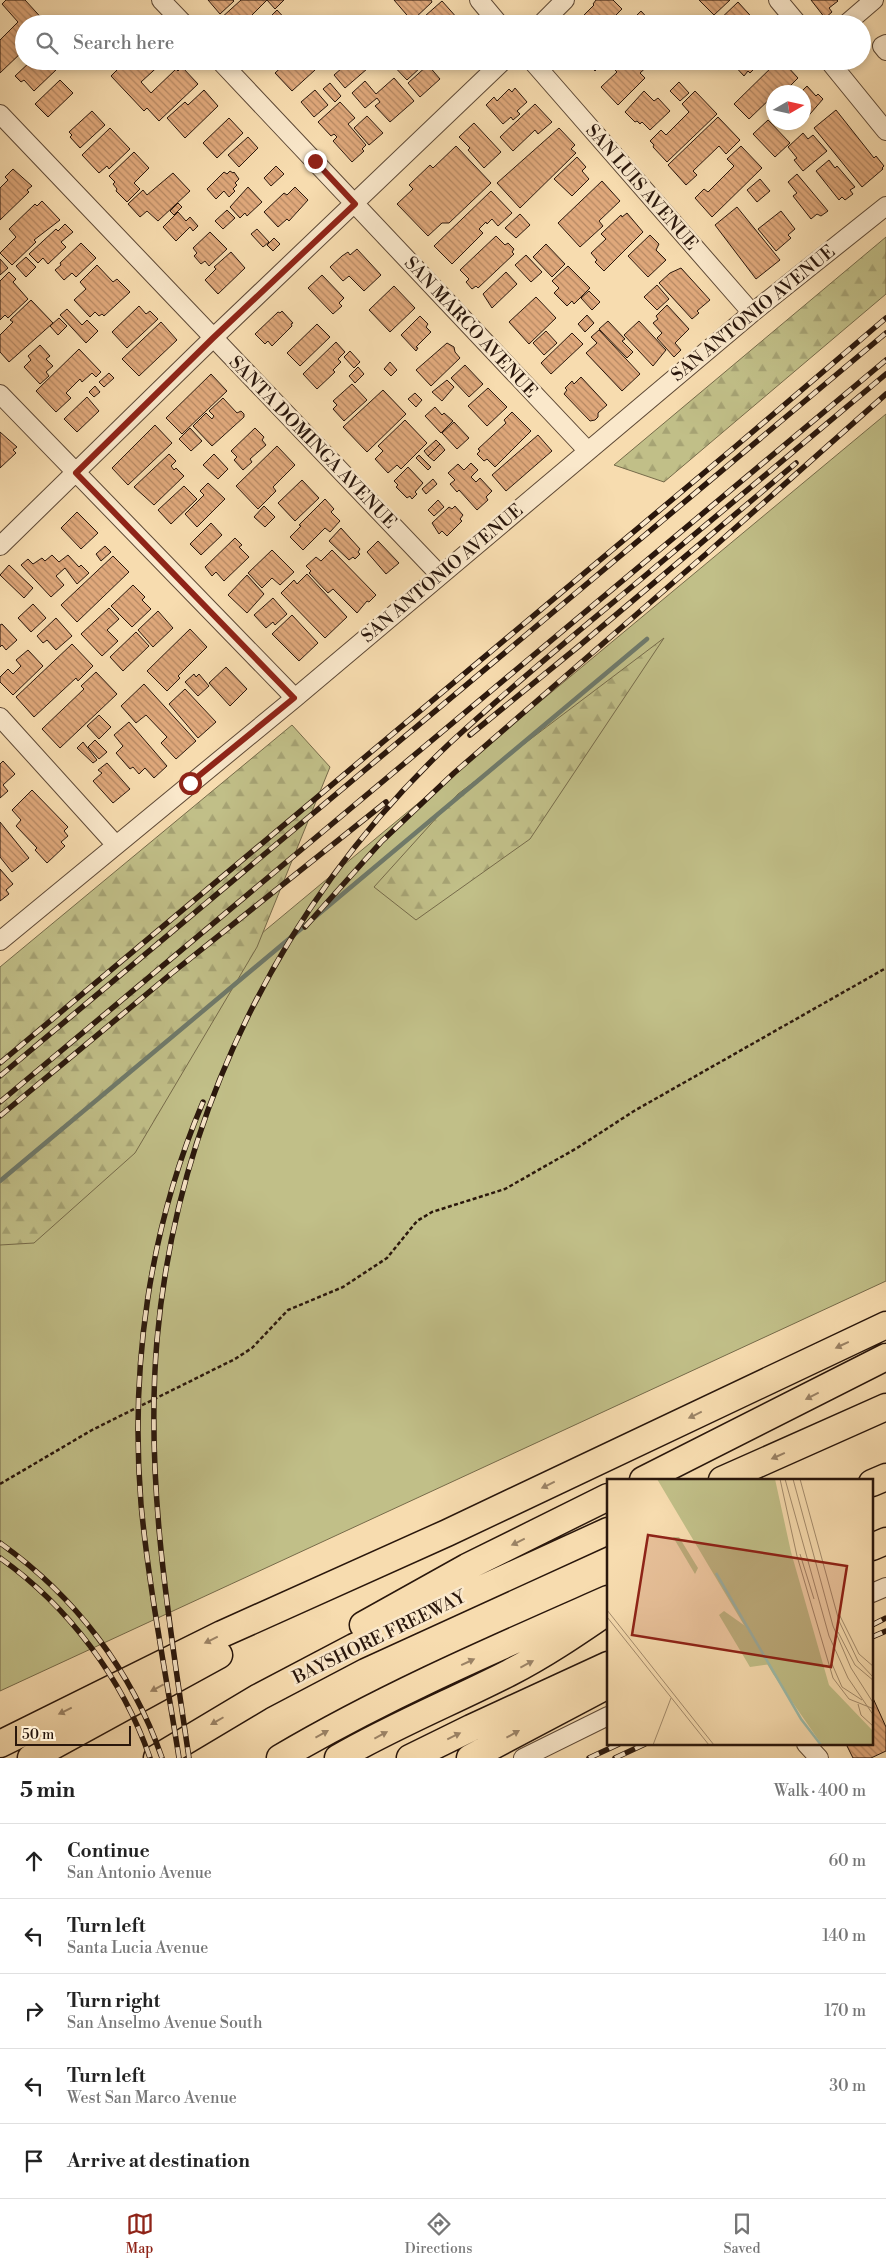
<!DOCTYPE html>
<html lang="en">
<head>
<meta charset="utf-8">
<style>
	body { margin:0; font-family:"Libre Bodoni",serif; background:#f2f2f2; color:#222 }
	.compass { position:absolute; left:766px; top:85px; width:45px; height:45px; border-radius:50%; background:#fff; box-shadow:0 2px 8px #0003; rotate:81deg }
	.scale { position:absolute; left:15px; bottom:12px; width:116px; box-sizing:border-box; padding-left:5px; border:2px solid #2a170c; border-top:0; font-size:14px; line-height:18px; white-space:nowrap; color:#2a170c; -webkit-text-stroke:4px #fae8cb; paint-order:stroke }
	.stop { position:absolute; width:15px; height:15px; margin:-11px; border:4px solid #8f2418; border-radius:50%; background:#fff }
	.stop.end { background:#8f2418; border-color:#fff; box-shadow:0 1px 5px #0008 }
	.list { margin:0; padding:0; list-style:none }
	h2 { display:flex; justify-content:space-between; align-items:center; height:65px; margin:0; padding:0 20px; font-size:21px }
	h2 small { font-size:16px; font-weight:400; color:#767676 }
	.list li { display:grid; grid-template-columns:32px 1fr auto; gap:15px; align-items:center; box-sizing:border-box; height:75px; padding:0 20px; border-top:1px solid #e0e0e0 }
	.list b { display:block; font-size:19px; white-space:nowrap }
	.list p { margin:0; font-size:16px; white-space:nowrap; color:#767676 }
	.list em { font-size:16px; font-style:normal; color:#767676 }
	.icon { flex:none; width:28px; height:28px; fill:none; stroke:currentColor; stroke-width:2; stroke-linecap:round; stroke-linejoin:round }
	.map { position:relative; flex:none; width:886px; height:1758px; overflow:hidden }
	.search { position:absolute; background:#fff; box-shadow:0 2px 8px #0003; left:15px; right:15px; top:15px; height:55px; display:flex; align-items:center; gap:12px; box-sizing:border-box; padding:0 18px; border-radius:28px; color:#767676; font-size:19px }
	.sheet { height:440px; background:#fff }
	nav { display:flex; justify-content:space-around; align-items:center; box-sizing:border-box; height:70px; border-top:1px solid #e0e0e0; background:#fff; font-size:14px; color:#767676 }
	nav a { display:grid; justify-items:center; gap:2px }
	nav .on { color:#8f2418 }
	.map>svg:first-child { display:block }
</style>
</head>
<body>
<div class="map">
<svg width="886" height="1758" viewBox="0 0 886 1758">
	<defs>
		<pattern id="forest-firs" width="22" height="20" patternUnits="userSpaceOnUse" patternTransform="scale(1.25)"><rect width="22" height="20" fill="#c1bf88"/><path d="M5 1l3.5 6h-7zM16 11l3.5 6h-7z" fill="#a6a374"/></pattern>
		<pattern id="building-back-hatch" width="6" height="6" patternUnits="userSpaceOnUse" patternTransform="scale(1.25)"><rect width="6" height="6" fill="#dfa87b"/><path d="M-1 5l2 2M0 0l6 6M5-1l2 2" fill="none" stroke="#b58863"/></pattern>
	</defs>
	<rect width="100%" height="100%" fill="#f7dcaf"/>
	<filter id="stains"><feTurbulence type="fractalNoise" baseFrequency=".004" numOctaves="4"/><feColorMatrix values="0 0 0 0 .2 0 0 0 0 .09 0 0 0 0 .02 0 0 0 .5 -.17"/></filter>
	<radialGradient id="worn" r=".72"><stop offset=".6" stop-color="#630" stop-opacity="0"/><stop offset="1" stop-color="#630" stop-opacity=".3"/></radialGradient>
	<path fill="#c1bf88" stroke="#766b4a" d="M886,414V1281L0,1691V1151Z"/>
	<path fill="url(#forest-firs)" stroke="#766b4a" d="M886,237V294L664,482L614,465Z
		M664,638L530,839L416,920L374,887L458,794Z
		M292,725L330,767L257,947L135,1153L34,1243L0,1245V967Z"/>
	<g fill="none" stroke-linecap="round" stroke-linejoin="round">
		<path stroke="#6f7a6b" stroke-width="4.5" d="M0,1181L647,639"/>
	</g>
	<path fill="url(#building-back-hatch)" stroke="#2a170c" d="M6,0H25L47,24H24V50L0,73V40L18,22L2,4Z
		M208,0H233L234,1L220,14Z
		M241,0H284L275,9L267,0L248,19L251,24H225L220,19Z
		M394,0H431L432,2L412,21Z
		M596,0H613L622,9L607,24H575L594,5L593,4Z
		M699,0H730L714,15Z
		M811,0H837L838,1L829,8L832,12L825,18Z
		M442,1L458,19L453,24H431L425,16Z
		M738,2L758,24H715Z
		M277,10L290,24H266L265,22Z
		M641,11L653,24H628Z
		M31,61H52L58,68L34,91L24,80L21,82L15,76Z
		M126,61H164L141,82L151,93L176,69L178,71L182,67L198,84L159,121L147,108L144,111L111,76Z
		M284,61H307L315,70L292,91L275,73L286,63Z
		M337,61H374L375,62L345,88L334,75L342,68Z
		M389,61H416L421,67L407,80Z
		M586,61H605L595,71Z
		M624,61H649L651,63L640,73L645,78L618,105L601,87L617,72L614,69Z
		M733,61H762L750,73L748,71L744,76L732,63Z
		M778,61L786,65L798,78L785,91L782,87L774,92V95L749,119L734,104Z
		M428,65L440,79L420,97L408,83Z
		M394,78L414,101L390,122L375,106L380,102L377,98L365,108L352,93L365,81L376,94Z
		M60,80L73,93L48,117L35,104Z
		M679,82L689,93L680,101L670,91Z
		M330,83L341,96L335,102L323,89Z
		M807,86L816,96L818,94L823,99L804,121V92H801Z
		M515,88L527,102L517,111L520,114L513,120L511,117L503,124L486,105L494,97L497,101L509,89L512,92Z
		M204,90L218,106L185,138L167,118L185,102L188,105Z
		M315,90L328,105L314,117L301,102Z
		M644,91L654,101L658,98L670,111L650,130L642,122L640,124L637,121L635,122L625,112Z
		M695,91L717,114L667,162L653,147L654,145L650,141L661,130L666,135L689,112L682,104Z
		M340,102L355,118L348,124L366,145L362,149L364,151L352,162L333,141L337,137L334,134L331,136L318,122Z
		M535,104L552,122L538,134L535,130L513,151L500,137Z
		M836,110L874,158L876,156L884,166L882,168L883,169L862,187L814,128Z
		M92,111L105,125L80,148L70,137L72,135L69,132Z
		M367,116L383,133L369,145L354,128Z
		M718,117L740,140L726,154L719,146L693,171L697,175L686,185L668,165Z
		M229,118L243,133L217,158L203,143Z
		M768,120L790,143L775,157L753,134Z
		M474,123L501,152L484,168L468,150L470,148L459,137Z
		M110,128L130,149L109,169L107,166L99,173L82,155Z
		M559,128L575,145L571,149L576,153L520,208L497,183Z
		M803,133L808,139L813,135L827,151L803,171L794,160L797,158L788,147Z
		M248,137L258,148L239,167L228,155Z
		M456,146L491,183L449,223H442L428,236L397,204L413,189L409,185L430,165L433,168Z
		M741,146L762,168L712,217L695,198L704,189L708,192L734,166L727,159Z
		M134,152L149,168L134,183L140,189L127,202L116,191L117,189L113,184L115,182L109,176Z
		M577,157L586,167L582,171L589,179L572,196L554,179Z
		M829,160L835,168L837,166L855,187L850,190L853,194L845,200L842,197L839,200L816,171Z
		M276,166L284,174L271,186L264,178Z
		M13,169L32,186L27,190L29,192L0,220V188L8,180L5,177Z
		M230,171L233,173L234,172L239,179L235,183L237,185L233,189L235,191L229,197L224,191L216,199L207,189L224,172L227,174Z
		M173,173L190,191L158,221L147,211L140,217L128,204L143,190L147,195Z
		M797,174L828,211L821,216L817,214L811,219L793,196L797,193L788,182Z
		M760,179L770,191L757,202L747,190Z
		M602,181L620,201L599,221L603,226L580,247L558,223Z
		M248,187L262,202L247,216L245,213L240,218L230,207Z
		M295,187L308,200L289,221L287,219L278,227L264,212L284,193L287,195Z
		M491,191L512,213L498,226L492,219L487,224L486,222L479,229L483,233L452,264L434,246Z
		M42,201L60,220L34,240L36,242L12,265L0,253L16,237L9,229L35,204L37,206Z
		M178,203L182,207L174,215L170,211Z
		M737,207L780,260L756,279L715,225Z
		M227,210L235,218L223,229L215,221Z
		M781,211L795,229L788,235L791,238L776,251L758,229Z
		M178,212L186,221L190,217L198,226L193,231L190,227L176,241L163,227Z
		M627,213L643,232L604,271L595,262L597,260L591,253L606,239L601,234L621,215L622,217Z
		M520,214L530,225L516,238L505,228Z
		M65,224L73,232L61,242L66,247L48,264L43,258L38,263L29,254L56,229L58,231Z
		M257,229L269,242L263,247L251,234Z
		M210,232L227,249L209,266L205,261L201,264L194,256L197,253L193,248Z
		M650,235L659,244L656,250L666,260L648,277L628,256Z
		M496,236L505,245L508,243L514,249L512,252L514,254L478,288L476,286L472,289L466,282L469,279L460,270Z
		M274,238L280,244L273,251L267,245Z
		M81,243L96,258L76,277L72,273L64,280L55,270L61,265L60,263Z
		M546,244L565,264L552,277L533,257Z
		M357,249L381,275L364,291L349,276L343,281L330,267L342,256L348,252L350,255Z
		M231,252L245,268L218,294L205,280L216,269L214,267Z
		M526,255L542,272L531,282L515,265Z
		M26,257L36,267L26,277L16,266Z
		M0,259L8,268L0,275Z
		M97,265L113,282L117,279L130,292L104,316L102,314L99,316L95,312L90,317L74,300L86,289L80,282Z
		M568,266L590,288L574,304L572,301L567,306L554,293L559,288L552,281Z
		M681,268L710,300L697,311L699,313L692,319L659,283L670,273Z
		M9,272L16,279L13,282L28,299L8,318L5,315L0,320V281Z
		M506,272L517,284L492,308L483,294Z
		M322,275L344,298L339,303L342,306L333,314L308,288Z
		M657,285L669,299L657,310L644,297Z
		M394,286L415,308L390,332L369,310Z
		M589,291L600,302L592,310L581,298Z
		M536,297L556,318L529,344L509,322Z
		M31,300L53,323L9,362L0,352V335L13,322L10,320Z
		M667,305L689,329L675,343L681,350L674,357L657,338L662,333L653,323L658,319L656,316Z
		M139,306L146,314L150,311L158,319L127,348L112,332Z
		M67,309L82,325L87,320L98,331L86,343L60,315Z
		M282,311L293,323L291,324L292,326L272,346L268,341L265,344L255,334L278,312L280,313Z
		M587,315L594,323L585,332L578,324Z
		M420,316L428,324L426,327L431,332L416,347L418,348L416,351L401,335Z
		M59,318L67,326L58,335L50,326Z
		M608,321L625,339L622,341L633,352L627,358L599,329Z
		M639,321L666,350L653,366L624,335Z
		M161,322L177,340L139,376L122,359Z
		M317,324L330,337L300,366L287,353Z
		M599,330L640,374L622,391L586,353L597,343L591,337Z
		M546,331L557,343L544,355L533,343Z
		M572,333L583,344L551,374L541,363Z
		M336,342L345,352L338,359L341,362L333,370L335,372L317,389L303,374Z
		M447,343L454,347L455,352L460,358L431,386L416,370Z
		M40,345L50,356L46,359L53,366L46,372L49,376L40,384L24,367L31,360L28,356Z
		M79,349L101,372L96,377L92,373L82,382L80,379L66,393L71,398L56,412L36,391Z
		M350,351L360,362L354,368L344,357Z
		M390,362L397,370L391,376L384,369Z
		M465,365L483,384L469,397L451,378Z
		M358,367L364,374L355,383L349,376Z
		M109,373L114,378L104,387L99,382Z
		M211,374L227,391L182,434L166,418Z
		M581,377L607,405L598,413V417L595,420L590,421L564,394L567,390L565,388L572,381L574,384Z
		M447,380L454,387L442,401L432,392Z
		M352,384L367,400L344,421L333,409L337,405L333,401Z
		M95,386L100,392L94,397L89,392Z
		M488,388L507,407L487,426L468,406Z
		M383,390L406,414L367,452L343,427Z
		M415,393L422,400L416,407L408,399Z
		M87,397L99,411L77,432L64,419Z
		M223,398L237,413L241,411L244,414V417L212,446L193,426L206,413L212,419L214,416L209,411Z
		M435,407L442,415L444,413L453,421L441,433L425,416Z
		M512,412L531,431L495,467L487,459L484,461L477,454L480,451L478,449L506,423L504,420Z
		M405,420L427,443L401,469L397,465L388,473L375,459L383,451L378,446Z
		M454,422L469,438L457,449L442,433Z
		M155,425L172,443L128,485L112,468Z
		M190,428L202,441L191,451L179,439Z
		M255,428L264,437L262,440L266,445L250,459L252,462L243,470L234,460L237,457L231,451Z
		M0,432L17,447L13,450L16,453L0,468Z
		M538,435L552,451L506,491L492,475Z
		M436,440L440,444L428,456L424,451Z
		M440,444L445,450L434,461L428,456Z
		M277,446L295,465L273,487L276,491L258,509L236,486Z
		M169,454L176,461L171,466L174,470L176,468L184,476L154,505L134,487Z
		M214,454L228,469L218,479L203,465Z
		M419,455L431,467L428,470L416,458Z
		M471,463L478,470L471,477L476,482L480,478L492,491L486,497L488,500L477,510L459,490L457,492L450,484L455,480L448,473L458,464L464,470Z
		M408,467L423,483L415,492L417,494L412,499L410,496L407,498L396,487L398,485L394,481Z
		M433,479L437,484L426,494L422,489Z
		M302,480L319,498L295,521L278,503Z
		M208,483L225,499L197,527L185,514L204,495L200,491Z
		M184,486L197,499L171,524L158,510Z
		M325,499L334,509L331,512L340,521L330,532L325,528L303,550L290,537L301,526L299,525Z
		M438,500L444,507L434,516L428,510Z
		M264,506L275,517L265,527L254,517Z
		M455,506L463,515L460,519L462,521L447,536L442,531L439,534L432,523L449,507L452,509Z
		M77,512L98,533L81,549L61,528Z
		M211,523L222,535L201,555L190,544Z
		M341,528L360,549L358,552L360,554L355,559L353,557L349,560L329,541Z
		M235,538L242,545L239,547L249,557L224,581L216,572L212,576L205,567Z
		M378,541L399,563L386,574L367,552Z
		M105,546L111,552L101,561L96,554Z
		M272,550L294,572L280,585L272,578L262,588L248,573Z
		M332,550L376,595L369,602L367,601L357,613L333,589L328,593L309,573L311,571L306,566L316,557L321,561Z
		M52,555L59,562L68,555L79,567L81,565L89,573L77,584L65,568L56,576L64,585L51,597L21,565L28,559L33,564L42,558L45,561Z
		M113,556L129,572L77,622L61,605Z
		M9,565L33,588L24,598L0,575Z
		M307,574L347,617L325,638L281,593L294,580L297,584Z
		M247,575L264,594L247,613L228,595Z
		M133,585L145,597L142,600L151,609L132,627L111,606Z
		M273,598L287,614L275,625L273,622L266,628L254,615Z
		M33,604L46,618L31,632L18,618Z
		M109,608L119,619L107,630L118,641L102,656L81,634Z
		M158,611L173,628L153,647L138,630Z
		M292,615L318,643L299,661L272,634Z
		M56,618L72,636L56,650L47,640L43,643L37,636Z
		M2,624L17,640L6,650L2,645L0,647V625Z
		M190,629L207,647L178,676L180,678L167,691L147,671Z
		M136,632L149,646L123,671L110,657Z
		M72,644L93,666L78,681L76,678L34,717L16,697Z
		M28,650L43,666L13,695L0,682V677L8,669L13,674L21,666L16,660Z
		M226,667L247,689L230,706L209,683Z
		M96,672L117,694L60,748L42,729L84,689L81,686Z
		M194,674L196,677L199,674L209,686L198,696L185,682Z
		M144,684L196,741L176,759L161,743L167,737L146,715L136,723L121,706Z
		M185,689L216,722L198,738L169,704Z
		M99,715L111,727L99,739L87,726Z
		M129,722L167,766L154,778L145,768L139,774L133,767L130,769L116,753L123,746L114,735Z
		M95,740L107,752L99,759L88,747Z
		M83,742L97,760L93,763L77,748Z
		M3,761L15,774L3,785L8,791L0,798V764Z
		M107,763L130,789L113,803L93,781L102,773L98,770Z
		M32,790L68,827L64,831L68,836L61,842L65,846L47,863L35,850L37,848L16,826L21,820L12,810Z
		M0,822L29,858L12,872L0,857Z
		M0,869L13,884L6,890L9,894L0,901Z
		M872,1696L886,1727V1751L871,1758H853L846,1744H872Z"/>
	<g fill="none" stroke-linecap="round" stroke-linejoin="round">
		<defs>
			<path id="minor" d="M161,0L184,24
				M479,0L499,24
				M778,0L798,24
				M541,24L565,0
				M846,24L874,0
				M886,44L882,46L886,51
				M220,61L587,450
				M532,61L752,313
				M829,61L886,131
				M0,114L440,575
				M0,394L295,698
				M0,546L213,338L503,61
				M0,717L115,844
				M0,941L295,698L752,313L886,206
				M872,1593L886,1587
				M806,1744L819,1758
				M523,1758L608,1716"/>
			<path id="highway" d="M643,1480L886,1357
				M722,1480L886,1407
				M872,1483L886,1477
				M872,1547L886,1541
				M363,1625L467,1567L608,1497
				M0,1744L222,1634L447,1533L886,1325
				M31,1758L219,1655
				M157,1758L259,1697L354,1647L608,1531
				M280,1758C385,1696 497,1648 608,1599
				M338,1758C393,1726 452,1702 509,1673C544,1655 575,1634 607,1612
				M410,1758L471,1728L608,1665
				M470,1758L608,1685"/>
		</defs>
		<use href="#minor" stroke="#5d4835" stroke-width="20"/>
		<use href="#highway" stroke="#2a170c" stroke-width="29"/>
		<path stroke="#2a170c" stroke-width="2.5" stroke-dasharray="4 2.5" stroke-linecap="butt" d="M0,1484L92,1430L235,1359L252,1348L288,1310L343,1287L387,1258L417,1221L432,1212L505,1189L577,1148L634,1111L886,968"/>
		<use href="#minor" stroke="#fae8cb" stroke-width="18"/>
		<use href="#highway" stroke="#f7dcaf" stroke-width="26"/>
		<defs>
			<path id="rail" d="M470,735L579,646L796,463
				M305,927L382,841L454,773L706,554L886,394
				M0,1063L736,446L886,318
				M0,1076L886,333
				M0,1102L886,360
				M0,1116L172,973L386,802
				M0,1543C75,1596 132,1671 162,1758
				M0,1558C68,1606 123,1679 150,1758
				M872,1625L886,1618
				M872,1637L886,1631
				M179,1758C166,1674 149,1589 141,1504C130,1367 149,1229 203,1102
				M189,1758C169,1621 145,1480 157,1340C177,1112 284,900 450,743C507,690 568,640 628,590C714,518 800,446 886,374
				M589,1758L619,1744
				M615,1758L645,1744"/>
		</defs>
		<use href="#rail" stroke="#2a170c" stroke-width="5.5"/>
		<use href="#rail" stroke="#fae8cb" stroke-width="4" stroke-dasharray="11" stroke-linecap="butt"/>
	</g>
	<defs><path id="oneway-solid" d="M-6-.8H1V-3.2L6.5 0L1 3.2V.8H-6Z" transform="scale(1.25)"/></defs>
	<g fill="#9b8366">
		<use href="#oneway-solid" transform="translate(842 1345) rotate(155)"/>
		<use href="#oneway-solid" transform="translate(812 1396) rotate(153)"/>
		<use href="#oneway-solid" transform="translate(695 1415) rotate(154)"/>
		<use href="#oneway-solid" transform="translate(778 1456) rotate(156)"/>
		<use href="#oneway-solid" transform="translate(548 1485) rotate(154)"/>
		<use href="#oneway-solid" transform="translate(518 1542) rotate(154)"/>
		<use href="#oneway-solid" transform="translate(211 1640) rotate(154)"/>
		<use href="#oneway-solid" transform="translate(468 1662) rotate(-25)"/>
		<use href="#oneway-solid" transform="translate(527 1664) rotate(-28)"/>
		<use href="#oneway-solid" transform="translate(157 1688) rotate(152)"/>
		<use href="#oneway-solid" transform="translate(65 1711) rotate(154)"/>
		<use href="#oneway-solid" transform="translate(217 1721) rotate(150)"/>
		<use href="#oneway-solid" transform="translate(322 1734) rotate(-29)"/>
		<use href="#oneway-solid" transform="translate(513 1734) rotate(-29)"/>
		<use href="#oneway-solid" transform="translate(381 1735) rotate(-28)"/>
		<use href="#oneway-solid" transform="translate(454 1736) rotate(-26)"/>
	</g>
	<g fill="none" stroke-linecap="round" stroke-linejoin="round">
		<path stroke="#8f2418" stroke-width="6" d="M190,783L294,698L76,473L213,338L355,204L315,161"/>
	</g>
	<g text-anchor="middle" stroke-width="5" stroke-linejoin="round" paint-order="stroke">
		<g font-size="18" fill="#2a170c" stroke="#fae8cb">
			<text transform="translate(642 187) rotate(49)" y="6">SAN LUIS AVENUE</text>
			<text transform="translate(753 313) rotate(-39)" y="6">SAN ANTONIO AVENUE</text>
			<text transform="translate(471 327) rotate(47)" y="6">SAN MARCO AVENUE</text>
			<text transform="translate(313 442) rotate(46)" y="6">SANTA DOMINGA AVENUE</text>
			<text transform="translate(442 573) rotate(-40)" y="6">SAN ANTONIO AVENUE</text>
			<text transform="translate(379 1637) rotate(-26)" y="6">BAYSHORE FREEWAY</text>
		</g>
	</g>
	<g transform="translate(607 1479)">
		<rect width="266" height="266" fill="#f7dcaf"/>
		<path d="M50,0H168L184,73L222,206L266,252V266H215L166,195Z" fill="#c1bf88"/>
		<path d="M66,58H72L91,89L88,95ZM109,92L129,111L136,125L132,130ZM117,132L158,161L166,174L165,185L143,188L112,136Z" fill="#c1bf88"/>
		<path fill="none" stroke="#9dbcab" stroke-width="2.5" d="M109,94L194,240L214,266"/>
		<path fill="none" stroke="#a58d6e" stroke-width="1" d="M173,0L190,77L226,199L242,220L267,230M178,0L222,157L241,199L267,237M186,0L226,147L244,189L267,225M193,0L232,142L251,182L267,199M193,75L207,120M0,131L107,266M232,135L252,175L267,188M0,138L102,266M231,153L248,186L267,202M225,185L235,208L255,221M251,225L254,236L267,248M46,266L64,219"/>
		<path fill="#8f2418" fill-opacity="0.15" stroke="#8f2418" stroke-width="2.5" d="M41,56L240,87L224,188L25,156Z"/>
		<rect width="266" height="266" fill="none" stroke="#2a170c" stroke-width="2.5"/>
	</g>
	<rect width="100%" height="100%" filter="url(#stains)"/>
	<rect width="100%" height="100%" fill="url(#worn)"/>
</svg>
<svg class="compass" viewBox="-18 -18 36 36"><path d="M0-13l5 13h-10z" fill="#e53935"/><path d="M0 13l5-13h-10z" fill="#767676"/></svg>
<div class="scale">50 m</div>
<div class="stop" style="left:190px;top:783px"></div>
<div class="stop end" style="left:315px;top:161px"></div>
<div class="search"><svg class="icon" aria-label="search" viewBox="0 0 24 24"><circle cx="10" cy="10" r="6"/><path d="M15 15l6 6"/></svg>Search here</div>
</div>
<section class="sheet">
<h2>5 min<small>Walk · 400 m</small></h2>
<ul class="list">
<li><svg class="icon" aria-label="ahead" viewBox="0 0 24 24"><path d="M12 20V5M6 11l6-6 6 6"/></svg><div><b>Continue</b><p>San Antonio Avenue</p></div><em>60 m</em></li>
<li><svg class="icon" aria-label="left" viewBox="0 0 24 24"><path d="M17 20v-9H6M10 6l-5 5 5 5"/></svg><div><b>Turn left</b><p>Santa Lucia Avenue</p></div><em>140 m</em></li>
<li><svg class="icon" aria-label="right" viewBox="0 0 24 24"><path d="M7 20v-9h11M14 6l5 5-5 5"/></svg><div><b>Turn right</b><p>San Anselmo Avenue South</p></div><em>170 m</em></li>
<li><svg class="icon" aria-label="left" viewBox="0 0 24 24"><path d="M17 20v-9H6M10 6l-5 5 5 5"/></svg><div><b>Turn left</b><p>West San Marco Avenue</p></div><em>30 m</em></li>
<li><svg class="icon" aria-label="arrive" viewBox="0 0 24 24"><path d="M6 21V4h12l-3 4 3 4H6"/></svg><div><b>Arrive at destination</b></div></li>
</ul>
</section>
<nav>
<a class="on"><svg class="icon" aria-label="map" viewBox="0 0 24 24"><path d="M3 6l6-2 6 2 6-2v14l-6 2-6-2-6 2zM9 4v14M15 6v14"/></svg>Map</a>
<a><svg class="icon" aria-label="directions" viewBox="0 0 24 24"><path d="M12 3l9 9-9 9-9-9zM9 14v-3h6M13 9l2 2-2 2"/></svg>Directions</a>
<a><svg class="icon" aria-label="saved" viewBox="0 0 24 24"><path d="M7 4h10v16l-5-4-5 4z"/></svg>Saved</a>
</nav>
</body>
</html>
